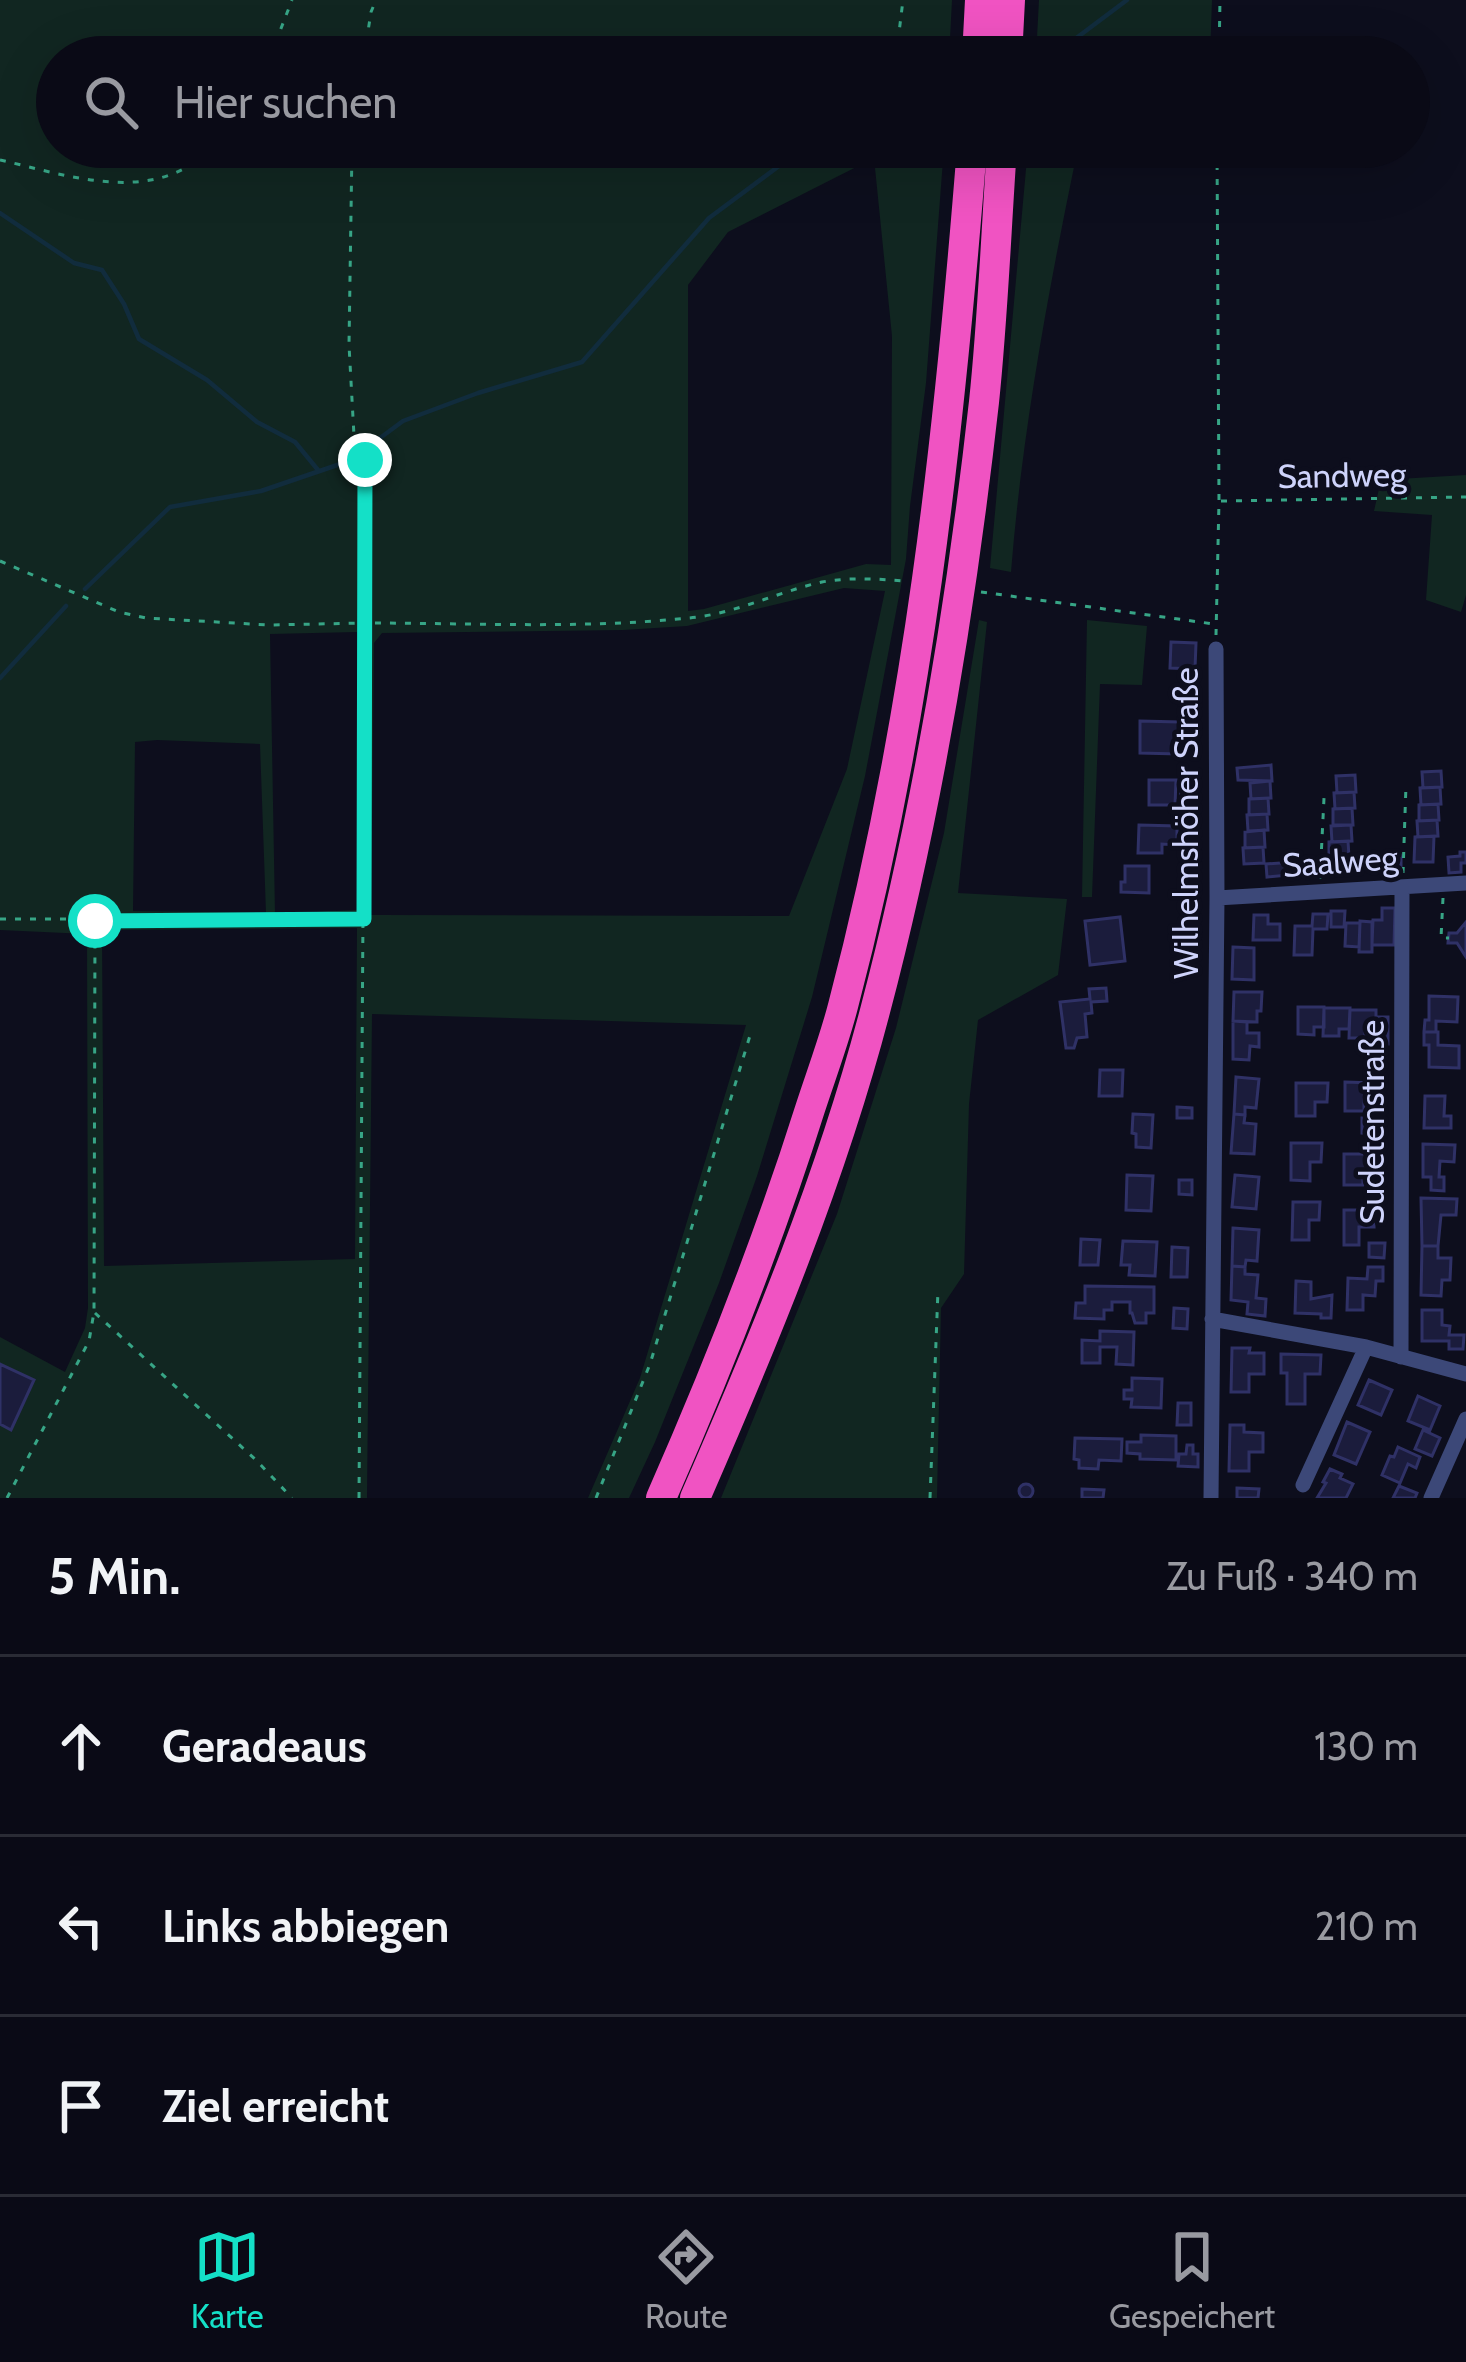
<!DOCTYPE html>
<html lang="de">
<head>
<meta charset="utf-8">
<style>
	body { margin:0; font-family:Cabin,sans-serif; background:#181823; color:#f1f3f6 }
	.stop { position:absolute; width:36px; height:36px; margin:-27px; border:9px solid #14e0c7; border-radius:50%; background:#fff }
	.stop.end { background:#14e0c7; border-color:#fff; box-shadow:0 3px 12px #0008 }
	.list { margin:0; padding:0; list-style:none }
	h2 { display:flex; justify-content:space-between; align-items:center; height:156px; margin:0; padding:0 48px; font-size:51px }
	h2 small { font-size:39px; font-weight:400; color:#999aa1 }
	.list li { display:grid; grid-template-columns:78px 1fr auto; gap:36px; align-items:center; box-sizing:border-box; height:180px; padding:0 48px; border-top:3px solid #2a2b35 }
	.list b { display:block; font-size:45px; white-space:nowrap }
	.list em { font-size:39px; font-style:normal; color:#999aa1 }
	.icon { flex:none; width:66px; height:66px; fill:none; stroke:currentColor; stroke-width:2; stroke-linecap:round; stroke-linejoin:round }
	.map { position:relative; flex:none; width:1466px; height:1498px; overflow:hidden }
	.search { position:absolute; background:#0a0a16; box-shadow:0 12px 48px #0002; left:36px; right:36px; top:36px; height:132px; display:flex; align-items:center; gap:30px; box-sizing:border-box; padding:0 42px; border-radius:66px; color:#999aa1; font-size:45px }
	.sheet { height:696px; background:#0a0a16 }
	nav { display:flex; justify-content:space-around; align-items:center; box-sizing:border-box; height:168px; border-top:3px solid #2a2b35; background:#0a0a16; font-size:33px; color:#999aa1 }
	nav a { display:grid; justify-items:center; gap:6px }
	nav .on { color:#14e0c7 }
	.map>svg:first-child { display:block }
</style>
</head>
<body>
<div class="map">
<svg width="1466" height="1498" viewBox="0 0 1466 1498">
	<rect width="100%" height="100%" fill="#0d0e1d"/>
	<path fill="#112621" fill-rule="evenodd" d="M0,0H952L949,57H57V147H944L926,383L910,506L906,559L865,776L812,997L757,1176L719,1283L655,1442L629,1498H588L640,1378L746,1025L372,1014L367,1498H0V1337L65,1372L85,1328L88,1308L87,934L0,930ZM874,158L892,336L891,565L866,564L704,609L688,611V285L728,232ZM844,588L885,591L847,769L789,916L371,915L374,643L382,633L623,630L687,626ZM357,632V910L275,914L270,634ZM157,740L260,744L266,913L133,911L135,742ZM357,928L355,1259L104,1266L102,930Z
		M1039,0H1212L1210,57H1036Z
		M1028,147H1168L1075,162C1047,298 1022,434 1011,572L990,568Z
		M1466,475V595L1461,612L1426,600L1432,515L1374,511L1381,480Z
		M979,620L987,622L958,893L1067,899L1058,975L978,1020L969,1104L964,1274L941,1308L937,1498H721L837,1214L896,1028L944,833Z
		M1087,620L1147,626L1142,685L1100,684L1092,897H1082Z"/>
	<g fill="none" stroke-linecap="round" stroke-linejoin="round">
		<path stroke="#112c3d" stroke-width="4.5" d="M1051,57L1127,0
			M0,213L74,263L102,270L124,304L139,339L207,380L257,422L295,442L318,470
			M85,589L170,507L261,491L349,461L403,421L478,393L582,362L709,218L783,163L836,147
			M0,678L66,606"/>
	</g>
	<path fill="#1b1c3c" stroke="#2f3166" stroke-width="3" d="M1171,642L1196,643L1195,669L1170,668Z
		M1140,721L1179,722L1178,754L1140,753Z
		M1271,765L1272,781L1238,780L1237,768Z
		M1441,771L1442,787L1423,788L1422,772Z
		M1355,775L1356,792L1337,793L1336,776Z
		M1149,780H1176L1175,805H1149Z
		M1270,781L1271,798L1251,799L1250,783Z
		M1180,782H1194V797H1181Z
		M1440,787L1441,804L1421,805L1420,788Z
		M1354,792L1355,808L1335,809L1334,793Z
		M1268,798L1269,814L1249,815V799Z
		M1438,804L1439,820L1419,821V805Z
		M1352,808L1353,825H1333V809Z
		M1267,814L1268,830L1248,831L1247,815Z
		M1437,820L1438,836L1418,837L1417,821Z
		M1139,825L1177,826V845L1162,844V853H1138Z
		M1351,825L1352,841L1332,842L1331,826Z
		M1264,830L1265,847L1245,848V832Z
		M1434,836L1433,862H1414L1415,837Z
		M1348,841L1349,857L1329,858V842Z
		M1263,847L1264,863L1244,864L1243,848Z
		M1460,852H1466V863H1461V872L1449,873L1448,857L1460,856Z
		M1401,855V866L1377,868L1376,856Z
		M1347,857L1348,873L1328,874L1327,858Z
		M1308,861L1310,873L1267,877L1266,864Z
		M1125,866H1149V893L1121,892V882H1125Z
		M1184,907H1196V924H1183Z
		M1382,908H1395L1394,945H1372L1373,920H1382Z
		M1331,911H1345L1344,927H1331Z
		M1313,914H1328L1327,929H1313L1312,955H1294L1295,926H1312Z
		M1254,915H1268V924H1280V940H1253Z
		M1120,917L1125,961L1090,965L1085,921Z
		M1360,921L1372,922V952H1359Z
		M1466,922V957L1457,943H1448L1449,933H1457Z
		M1346,923H1360L1359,947L1345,946Z
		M1233,947L1254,948V980L1232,979Z
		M1106,988L1107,1001L1091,1002L1092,1013L1085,1014L1087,1037L1077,1038L1074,1048H1066L1060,1002L1090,999L1089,989Z
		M1234,992H1262L1261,1011H1257V1022L1233,1021Z
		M1429,996L1458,997L1457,1022L1436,1021V1032H1424L1425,1020H1429Z
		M1298,1007H1324V1027H1314V1035L1298,1034Z
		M1324,1008H1350L1349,1029H1339V1036H1323Z
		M1350,1010H1376V1030H1365V1038H1349Z
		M1376,1017H1388V1044H1375Z
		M1233,1021L1247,1022V1033H1259V1047L1250,1046L1249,1060L1233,1059Z
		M1424,1032H1438V1045L1459,1046V1068L1429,1067V1045H1424Z
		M1100,1070H1123L1122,1096H1099Z
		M1236,1077L1259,1079L1256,1108L1245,1107V1115L1234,1114Z
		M1345,1082L1375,1083V1101L1364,1100V1111H1345Z
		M1296,1083H1328L1327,1102H1315V1116H1296Z
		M1425,1096H1445L1444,1116H1451V1128H1424Z
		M1177,1107L1192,1108V1118H1177Z
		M1133,1114L1153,1115L1151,1148L1136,1147V1134L1132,1133Z
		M1234,1114L1245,1115L1244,1123L1256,1124L1254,1154L1231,1153Z
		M1362,1118H1376V1134L1362,1133Z
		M1291,1143H1322L1321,1162H1310V1181L1291,1180Z
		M1423,1144L1455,1145L1454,1162L1440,1161L1439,1177H1444V1191L1431,1190V1177H1423Z
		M1344,1154H1374V1172H1363V1185H1344Z
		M1127,1175L1153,1176L1151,1211L1126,1210Z
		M1235,1175L1259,1177L1256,1209L1232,1207Z
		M1179,1180H1192V1195L1179,1194Z
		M1421,1198L1457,1199L1456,1215H1441L1438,1246H1422Z
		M1293,1202H1320L1319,1220H1309V1240H1292Z
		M1344,1210H1373L1374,1227H1359V1245H1344Z
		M1233,1228L1259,1230L1257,1261L1246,1260L1245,1267L1232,1266Z
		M1081,1239L1100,1240L1098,1265H1080Z
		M1123,1241L1157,1242L1155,1276L1129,1275L1130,1265H1121Z
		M1369,1243H1385L1384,1258L1369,1257Z
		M1422,1246H1438V1258H1451L1450,1280H1442L1441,1296L1421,1295Z
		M1172,1247L1188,1248L1187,1277H1171Z
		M1232,1266L1245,1267V1274L1258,1275L1256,1298L1266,1299L1265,1316L1247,1314L1248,1302L1231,1300Z
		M1368,1267H1383V1281H1376L1375,1296L1363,1295V1310H1347L1348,1278L1367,1279Z
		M1296,1281L1311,1282V1299L1332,1295L1331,1318H1321V1314L1295,1313Z
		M1085,1286L1154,1287V1313H1146V1323H1135L1132,1313H1130V1302H1112V1310H1104V1319L1075,1318L1076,1303H1085Z
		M1174,1308L1188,1309L1187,1329L1173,1328Z
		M1422,1310H1442V1325L1450,1326L1449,1335H1464L1463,1349H1449V1341H1422Z
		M1100,1331L1134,1332L1133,1365L1116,1364L1117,1347H1100V1363H1082V1340L1100,1341Z
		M1232,1348H1250L1249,1353H1264V1374H1249V1392H1231Z
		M1281,1354L1321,1355L1320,1374H1305V1404H1287V1373H1281Z
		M0,1364L34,1380L11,1430L0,1424Z
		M1132,1378L1162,1379L1161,1408L1131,1407L1132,1399H1124V1390H1132Z
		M1369,1380L1392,1390L1381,1415L1358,1405Z
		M1418,1396L1440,1406L1430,1430L1408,1421Z
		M1178,1403H1191V1425H1177Z
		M1347,1422L1370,1432L1356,1464L1334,1455Z
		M1230,1425H1244V1432L1263,1433V1452H1249V1471H1229Z
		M1423,1430L1440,1438L1432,1456L1415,1449Z
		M1141,1435L1176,1436V1460L1140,1459V1454L1127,1453V1442H1141Z
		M1075,1438L1122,1439L1121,1461L1099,1460L1098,1469L1079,1468V1460L1074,1459Z
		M1187,1445H1193V1454H1198V1467L1178,1466L1179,1454H1186Z
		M1398,1447L1420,1457L1416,1468L1408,1464L1400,1483L1382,1475L1390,1456L1394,1457Z
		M1330,1469L1342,1474L1340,1478L1353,1484L1346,1498H1317L1326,1483L1323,1482Z
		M1019 1491a7 7 0 1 1 14 0a7 7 0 1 1-14 0Z
		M1399,1486L1417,1493L1415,1498H1393Z
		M1237,1488L1259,1489L1258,1498H1237Z
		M1082,1489L1104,1490L1103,1498H1082Z"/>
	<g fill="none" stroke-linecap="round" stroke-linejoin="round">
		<path stroke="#37a586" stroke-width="3" stroke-dasharray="6 9" stroke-linecap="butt" d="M270,57L292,0
			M364,57L371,12L376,0
			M896,57L903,0
			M1219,57L1220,0
			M0,160C71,176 154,207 213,147
			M1221,501L1466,497
			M0,561L119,612L146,618L269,625L365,623V461L354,436L349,345L352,147
			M981,592L1214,624
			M1216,635L1219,501L1217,147
			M1403,873L1406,785
			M1320,879L1324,798
			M1443,898L1441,938H1449
			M0,919H364
			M95,1313L256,1460L292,1498
			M7,1498L89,1341L94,1312L95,921
			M359,1498L365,623C473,623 582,629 689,618C735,614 777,592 822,582C851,577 877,579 905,581
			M596,1498L650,1364L752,1029
			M930,1498L938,1290"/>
		<path stroke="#3c4878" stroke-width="15" d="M1217,898L1466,883
			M1212,1319L1366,1347L1466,1374
			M1401,1357L1402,887
			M1303,1485L1366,1347
			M1211,1498L1217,898L1216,649
			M1431,1498L1466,1419"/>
		<path stroke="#f053c2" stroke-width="30" d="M977,57L980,0
			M1007,57L1010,0
			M661,1498C717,1371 768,1242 810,1109C821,1075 834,1041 843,1006C918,721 949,439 972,147
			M695,1498C764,1340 831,1179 875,1011C928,811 961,607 984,402C993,317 996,232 1002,147"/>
	</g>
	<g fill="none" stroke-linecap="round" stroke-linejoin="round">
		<path stroke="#14e0c7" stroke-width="15" d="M95,921L364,919L365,460"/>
	</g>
	<g text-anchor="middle" stroke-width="9" stroke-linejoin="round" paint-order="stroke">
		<g font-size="33" fill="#ced3fb" stroke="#0d0e1d">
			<text transform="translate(1342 475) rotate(-1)" y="12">Sandweg</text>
			<text transform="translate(1186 823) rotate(-90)" y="12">Wilhelmshöher Straße</text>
			<text transform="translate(1340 861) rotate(-4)" y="12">Saalweg</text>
			<text transform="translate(1372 1122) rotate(-90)" y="12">Sudetenstraße</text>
		</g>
	</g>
</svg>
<div class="stop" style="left:95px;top:921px"></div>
<div class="stop end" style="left:365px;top:460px"></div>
<div class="search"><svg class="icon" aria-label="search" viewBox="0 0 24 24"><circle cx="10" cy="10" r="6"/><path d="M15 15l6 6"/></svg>Hier suchen</div>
</div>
<section class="sheet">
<h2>5 Min.<small>Zu Fuß · 340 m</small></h2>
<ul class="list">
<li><svg class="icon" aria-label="ahead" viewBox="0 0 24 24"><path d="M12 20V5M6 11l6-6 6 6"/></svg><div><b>Geradeaus</b></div><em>130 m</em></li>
<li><svg class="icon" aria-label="left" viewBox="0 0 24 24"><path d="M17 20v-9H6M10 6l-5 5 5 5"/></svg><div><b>Links abbiegen</b></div><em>210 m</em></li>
<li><svg class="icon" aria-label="arrive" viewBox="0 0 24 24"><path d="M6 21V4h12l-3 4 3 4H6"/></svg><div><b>Ziel erreicht</b></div></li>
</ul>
</section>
<nav>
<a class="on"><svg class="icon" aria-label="map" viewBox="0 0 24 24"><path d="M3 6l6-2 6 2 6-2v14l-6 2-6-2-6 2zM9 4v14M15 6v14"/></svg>Karte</a>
<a><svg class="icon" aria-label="directions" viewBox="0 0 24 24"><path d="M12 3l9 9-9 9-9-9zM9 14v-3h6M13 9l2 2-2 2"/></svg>Route</a>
<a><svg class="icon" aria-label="saved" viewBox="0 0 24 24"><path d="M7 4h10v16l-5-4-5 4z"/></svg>Gespeichert</a>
</nav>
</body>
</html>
